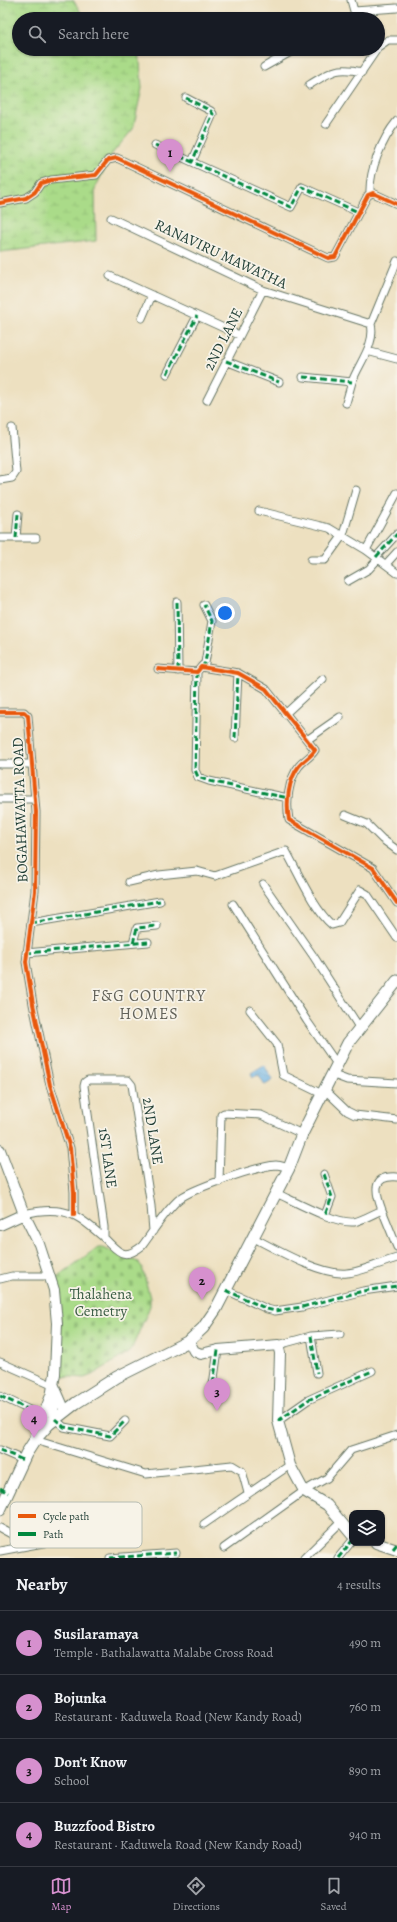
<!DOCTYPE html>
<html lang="en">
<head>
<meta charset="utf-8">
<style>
	body { margin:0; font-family:Alegreya,serif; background:#242831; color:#f1f3f6 }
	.controls { position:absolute; right:12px; bottom:12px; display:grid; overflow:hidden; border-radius:8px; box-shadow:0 1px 3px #0004 }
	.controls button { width:36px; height:36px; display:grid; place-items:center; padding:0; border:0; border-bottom:1px solid #363941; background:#171b24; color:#f1f3f6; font:20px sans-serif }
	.you { position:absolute; left:225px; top:613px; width:14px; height:14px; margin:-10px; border:3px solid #fff; border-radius:50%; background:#1a73e8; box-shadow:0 0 0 6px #1a73e833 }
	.badge { display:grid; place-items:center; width:26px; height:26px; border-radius:50%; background:#d690ce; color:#111; font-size:13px; font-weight:700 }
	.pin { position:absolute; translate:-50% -33px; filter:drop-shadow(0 1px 2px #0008) }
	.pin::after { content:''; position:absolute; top:21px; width:14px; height:12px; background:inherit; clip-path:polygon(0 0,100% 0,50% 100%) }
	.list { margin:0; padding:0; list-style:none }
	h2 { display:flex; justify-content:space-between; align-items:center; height:52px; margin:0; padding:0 16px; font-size:17px }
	h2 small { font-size:13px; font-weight:400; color:#9ea1a6 }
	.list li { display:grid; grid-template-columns:26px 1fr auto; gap:12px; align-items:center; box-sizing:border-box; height:64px; padding:0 16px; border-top:1px solid #363941 }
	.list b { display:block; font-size:15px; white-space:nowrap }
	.list p { margin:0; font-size:13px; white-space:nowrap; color:#9ea1a6 }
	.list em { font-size:13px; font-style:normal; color:#9ea1a6 }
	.icon { flex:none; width:22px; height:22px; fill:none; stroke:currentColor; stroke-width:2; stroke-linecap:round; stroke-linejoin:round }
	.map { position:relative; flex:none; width:397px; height:1558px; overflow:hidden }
	.search { position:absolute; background:#171b24; box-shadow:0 1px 3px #0004; left:12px; right:12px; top:12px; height:44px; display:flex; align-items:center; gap:10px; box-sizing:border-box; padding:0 14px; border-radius:22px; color:#9ea1a6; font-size:15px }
	.sheet { height:308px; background:#171b24 }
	nav { display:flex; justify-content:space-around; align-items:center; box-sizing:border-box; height:56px; border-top:1px solid #363941; background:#171b24; font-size:11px; color:#9ea1a6 }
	nav a { display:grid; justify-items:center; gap:2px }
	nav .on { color:#d690ce }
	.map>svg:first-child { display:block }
</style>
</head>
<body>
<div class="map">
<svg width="397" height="1558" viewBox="0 0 397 1558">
	<defs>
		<pattern id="wetland-marsh" width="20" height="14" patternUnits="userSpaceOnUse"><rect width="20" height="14" fill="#aadb89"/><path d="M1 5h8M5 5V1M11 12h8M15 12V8" fill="none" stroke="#92bd77"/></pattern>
		<pattern id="cemetery-stones" width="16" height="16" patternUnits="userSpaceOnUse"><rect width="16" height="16" fill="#aadb89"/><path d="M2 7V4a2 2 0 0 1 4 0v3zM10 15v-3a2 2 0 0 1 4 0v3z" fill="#92bd77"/></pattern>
		<pattern id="water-waves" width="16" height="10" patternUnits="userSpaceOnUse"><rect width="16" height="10" fill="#70b6e7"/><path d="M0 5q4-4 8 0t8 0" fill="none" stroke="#5b95bc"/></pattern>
	</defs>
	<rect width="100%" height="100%" fill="#f7f3e8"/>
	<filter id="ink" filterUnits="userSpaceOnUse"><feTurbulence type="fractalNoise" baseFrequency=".025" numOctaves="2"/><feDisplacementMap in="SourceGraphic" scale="8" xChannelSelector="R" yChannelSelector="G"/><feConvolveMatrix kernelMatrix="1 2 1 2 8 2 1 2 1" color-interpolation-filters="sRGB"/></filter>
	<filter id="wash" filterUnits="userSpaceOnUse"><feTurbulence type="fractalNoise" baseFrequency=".012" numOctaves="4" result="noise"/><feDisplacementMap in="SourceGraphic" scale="16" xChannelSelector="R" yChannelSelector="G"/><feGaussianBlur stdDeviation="0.9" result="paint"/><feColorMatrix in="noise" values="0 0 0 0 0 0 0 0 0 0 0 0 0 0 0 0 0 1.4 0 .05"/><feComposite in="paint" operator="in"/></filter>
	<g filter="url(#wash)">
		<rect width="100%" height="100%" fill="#ede0c0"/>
		<path fill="url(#wetland-marsh)" stroke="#648c5e" d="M0,0H73L84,17L88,19H19V49H139L142,88L133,129L111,155L95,189L96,241L0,252Z"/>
		<path fill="url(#cemetery-stones)" stroke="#648c5e" d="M98,1247H103L138,1262L142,1267L150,1298V1306L132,1348L128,1353L92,1375L84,1378L61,1376L56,1371L54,1283L56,1278Z"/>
		<path fill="url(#water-waves)" stroke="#487a8e" d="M264,1065L273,1080L265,1085L259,1075L253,1077L251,1073Z"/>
	</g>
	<g filter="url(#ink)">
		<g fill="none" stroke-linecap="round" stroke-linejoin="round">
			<defs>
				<path id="street" d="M351,0L354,11L397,8
					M378,47L388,40H397
					M264,67L296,49
					M309,85C331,72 336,66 362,72
					M186,98L211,111L213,114L192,162
					M326,124L377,49
					M155,145L291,207L302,187L358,212
					M370,193C369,171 382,139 397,121
					M0,203L26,198L35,192L41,183L51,180L96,175L108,160L117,158L328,258L335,257L368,195L373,193L397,204
					M111,218L263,290L371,324L397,261
					M110,276L239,335
					M142,318L152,295
					M367,351L397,359
					M226,361L279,382
					M167,374L197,316
					M303,377L352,382
					M207,400L263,290
					M346,403C348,396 350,389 352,382C359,363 376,344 371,324
					M0,480L12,478L16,472L12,428
					M259,511L329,528L366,550L397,573
					M0,538H36
					M16,538L18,514
					M366,550L397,493
					M376,557L397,534
					M311,560H325L343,535L356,490
					M386,564L397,552
					M348,581L369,569L378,559
					M177,602L178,671
					M201,667L205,663L212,621L204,605
					M158,669L197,672L201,667L238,673L266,689L315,750C311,757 304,760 299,766C288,780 286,803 289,820L373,868L397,903
					M197,672L195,770L198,777L209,781L288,798
					M0,712H24L28,716L36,812L35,891L26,962L33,1004L50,1085L70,1148L74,1192V1215
					M285,714L323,679
					M235,738L238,673
					M307,740L340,717
					M0,764H32
					M0,799H35
					M345,815L367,824L382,839L397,850
					M129,882L159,875L197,871L215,876L286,851C299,874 313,908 332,925L339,923L360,890L367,894L397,938
					M263,884L314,957L359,1027
					M233,904L307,1021L337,1064
					M31,923L160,901
					M133,943L137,928L157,926
					M26,953L148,942
					M250,1010L277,1044L283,1075L322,1094
					M331,1074L347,1080L397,1083
					M324,1089L347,1111L355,1115L397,1120
					M324,1174L332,1197L325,1215
					M219,1182L221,1115L224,1113L261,1115L302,1134
					M276,1193C294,1201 335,1224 354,1222C363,1220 373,1214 382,1210L397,1247
					M382,1210C376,1194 370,1175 397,1177
					M24,1214C40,1210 58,1208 73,1215C83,1219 95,1230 103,1237C118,1250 122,1262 142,1246C154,1230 164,1213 178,1200C190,1189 259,1166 276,1165C280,1165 285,1167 289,1168
					M252,1237C275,1249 322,1276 347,1273C362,1272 382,1262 397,1258
					M104,1238V1227L84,1086L85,1082L88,1080H128L132,1085L151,1206L153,1231
					M0,1279L12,1276H50
					M226,1290L267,1309L275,1311L302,1307L363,1291L397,1286
					M311,1336L317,1373
					M278,1345L311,1336L340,1334
					M0,1362L54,1386
					M212,1392L218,1350
					M0,1396L42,1416
					M55,1419L64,1427L110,1436L125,1421
					M278,1421L308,1400L372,1371
					M35,1440L146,1474L232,1465L242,1471L248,1493
					M0,1450L23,1460
					M204,1524L290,1465
					M0,1528L11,1534L37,1528
					M224,1548L304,1491L327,1478L351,1450L397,1435
					M0,1551L70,1538
					M110,1558L176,1553
					M304,1558L341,1522
					M338,1558L352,1541"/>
				<path id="secondary" d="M0,1150L24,1214L39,1244L54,1290L57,1323L55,1374L51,1397L55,1419
					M0,1225L24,1214
					M189,1341L194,1351L201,1354L218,1350L278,1345L280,1353L278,1421L290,1465L304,1491L327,1505L352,1535
					M54,1386L65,1411
					M376,1543L397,1550"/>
				<path id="primary" d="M36,1436L51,1397
					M0,1510L26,1454L35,1440L49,1424L76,1403L117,1377L189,1341L203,1328L216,1309L276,1193L289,1168L302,1134L348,1043L397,981"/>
			</defs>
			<use href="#street" stroke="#677665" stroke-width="9"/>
			<use href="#secondary" stroke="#677665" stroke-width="12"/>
			<use href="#primary" stroke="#677665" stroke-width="13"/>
			<use href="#street" stroke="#fff" stroke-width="7"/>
			<use href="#secondary" stroke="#fff" stroke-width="10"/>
			<use href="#primary" stroke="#fff" stroke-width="11"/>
			<path stroke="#00873e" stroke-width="3" stroke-dasharray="6 3" stroke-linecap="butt" d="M186,98L211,111L213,114L192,162
				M155,145L291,207L302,187L358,212
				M226,361L279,382
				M167,374L197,316
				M303,377L352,382
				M16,538L18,514
				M376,557L397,534
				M177,602L178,671
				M201,667L205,663L212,621L204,605
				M197,672L195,770L198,777L209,781L288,798
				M235,738L238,673
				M31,923L160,901
				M133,943L137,928L157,926
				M26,953L148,942
				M324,1174L332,1197L325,1215
				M226,1290L267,1309L275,1311L302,1307L363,1291L397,1286
				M311,1336L317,1373
				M212,1392L218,1350
				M0,1396L42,1416
				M55,1419L64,1427L110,1436L125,1421
				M278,1421L308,1400L372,1371
				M0,1450L23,1460
				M0,1488L8,1493
				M393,1549L397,1544
				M110,1558L176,1553
				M338,1558L352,1541"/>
			<defs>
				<path id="cycleway" d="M0,203L26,198L35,192L41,183L51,180L96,175L108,160L117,158L328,258L335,257L368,195L373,193L397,204
					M158,669L197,672L201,667L238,673L266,689L315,750C311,757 304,760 299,766C288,780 286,803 289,820L373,868L397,903
					M0,712H24L28,716L36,812L35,891L26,962L33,1004L50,1085L70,1148L74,1192V1215"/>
			</defs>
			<use href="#cycleway" stroke="#f7f3e8" stroke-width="6"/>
			<use href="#cycleway" stroke="#e8590c" stroke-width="4"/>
		</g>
	</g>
	<g text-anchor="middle" stroke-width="3.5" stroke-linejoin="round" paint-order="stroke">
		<g font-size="15" fill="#1f3d34" stroke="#f7f3e8">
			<text transform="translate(221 254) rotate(25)" y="5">RANAVIRU MAWATHA</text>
			<text transform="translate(223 339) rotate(-63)" y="5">2ND LANE</text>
			<text transform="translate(20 810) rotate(-92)" y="5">BOGAHAWATTA ROAD</text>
			<text transform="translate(153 1131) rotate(81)" y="5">2ND LANE</text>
			<text transform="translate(108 1158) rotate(82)" y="5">1ST LANE</text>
		</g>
		<g font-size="15" fill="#3b5d45" stroke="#f7f3e8">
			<text x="101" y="1299">Thalahena<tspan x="101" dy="17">Cemetry</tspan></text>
		</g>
		<g font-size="16" letter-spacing="1" fill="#63635a" stroke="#f7f3e8">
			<text x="149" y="1001">F&amp;G COUNTRY<tspan x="149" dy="18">HOMES</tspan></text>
		</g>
	</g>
	<rect x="10" y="1502" width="132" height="46" rx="6" fill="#f7f3e8" stroke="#b6bcb2" stroke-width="1"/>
	<rect x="18" y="1514" width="18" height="4" fill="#e8590c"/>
	<rect x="18" y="1532" width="18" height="4" fill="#00873e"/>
	<g font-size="11" fill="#1f3d34">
		<text x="43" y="1520">Cycle path</text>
		<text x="43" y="1538">Path</text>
	</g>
</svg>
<div class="controls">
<button><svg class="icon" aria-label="layers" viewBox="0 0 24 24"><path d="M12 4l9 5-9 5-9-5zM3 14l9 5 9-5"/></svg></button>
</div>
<div class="you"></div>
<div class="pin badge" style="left:170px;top:172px">1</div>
<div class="pin badge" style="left:202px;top:1300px">2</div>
<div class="pin badge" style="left:217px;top:1411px">3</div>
<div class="pin badge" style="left:34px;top:1438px">4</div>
<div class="search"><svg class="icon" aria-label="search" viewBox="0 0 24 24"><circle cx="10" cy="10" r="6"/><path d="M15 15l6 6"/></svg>Search here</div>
</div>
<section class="sheet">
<h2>Nearby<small>4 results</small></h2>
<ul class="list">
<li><span class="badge">1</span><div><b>Susilaramaya</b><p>Temple · Bathalawatta Malabe Cross Road</p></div><em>490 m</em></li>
<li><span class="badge">2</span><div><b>Bojunka</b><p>Restaurant · Kaduwela Road (New Kandy Road)</p></div><em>760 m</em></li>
<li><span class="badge">3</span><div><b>Don't Know</b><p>School</p></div><em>890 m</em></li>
<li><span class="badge">4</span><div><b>Buzzfood Bistro</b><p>Restaurant · Kaduwela Road (New Kandy Road)</p></div><em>940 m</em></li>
</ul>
</section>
<nav>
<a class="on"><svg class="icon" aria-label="map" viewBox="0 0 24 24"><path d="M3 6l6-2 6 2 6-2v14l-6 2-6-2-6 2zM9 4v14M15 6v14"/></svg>Map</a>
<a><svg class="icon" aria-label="directions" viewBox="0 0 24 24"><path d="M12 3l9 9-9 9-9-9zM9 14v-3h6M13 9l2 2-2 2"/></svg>Directions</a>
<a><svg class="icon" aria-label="saved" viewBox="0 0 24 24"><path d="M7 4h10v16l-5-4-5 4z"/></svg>Saved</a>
</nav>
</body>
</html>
